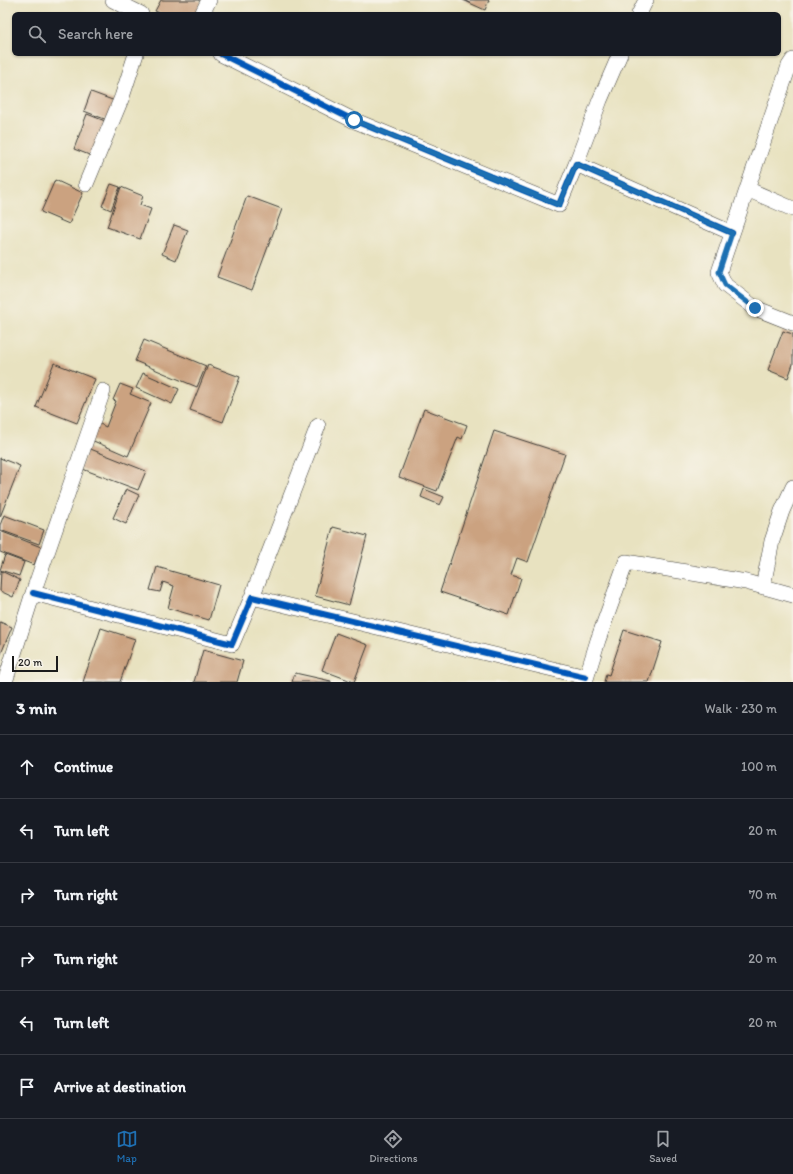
<!DOCTYPE html>
<html lang="en">
<head>
<meta charset="utf-8">
<style>
	body { margin:0; font-family:Itim,sans-serif; background:#242831; color:#f1f3f6 }
	.scale { position:absolute; left:12px; bottom:10px; width:46px; box-sizing:border-box; padding-left:4px; border:2px solid #1c1c1c; border-top:0; font-size:11px; line-height:14px; white-space:nowrap; color:#1c1c1c; -webkit-text-stroke:3px #f7f3e8; paint-order:stroke }
	.stop { position:absolute; width:12px; height:12px; margin:-9px; border:3px solid #1f6fb2; border-radius:50%; background:#fff }
	.stop.end { background:#1f6fb2; border-color:#fff; box-shadow:0 1px 4px #0008 }
	.list { margin:0; padding:0; list-style:none }
	h2 { display:flex; justify-content:space-between; align-items:center; height:52px; margin:0; padding:0 16px; font-size:17px }
	h2 small { font-size:13px; font-weight:400; color:#9ea1a6 }
	.list li { display:grid; grid-template-columns:26px 1fr auto; gap:12px; align-items:center; box-sizing:border-box; height:64px; padding:0 16px; border-top:1px solid #363941 }
	.list b { display:block; font-size:15px; white-space:nowrap }
	.list em { font-size:13px; font-style:normal; color:#9ea1a6 }
	.icon { flex:none; width:22px; height:22px; fill:none; stroke:currentColor; stroke-width:2; stroke-linecap:round; stroke-linejoin:round }
	.map { position:relative; flex:none; width:793px; height:682px; overflow:hidden }
	.search { position:absolute; background:#171b24; box-shadow:0 1px 3px #0004; left:12px; right:12px; top:12px; height:44px; display:flex; align-items:center; gap:10px; box-sizing:border-box; padding:0 14px; border-radius:6px; color:#9ea1a6; font-size:15px }
	.sheet { height:436px; background:#171b24 }
	nav { display:flex; justify-content:space-around; align-items:center; box-sizing:border-box; height:56px; border-top:1px solid #363941; background:#171b24; font-size:11px; color:#9ea1a6 }
	nav a { display:grid; justify-items:center; gap:2px }
	nav .on { color:#1f6fb2 }
	.map>svg:first-child { display:block }
</style>
</head>
<body>
<div class="map">
<svg width="793" height="682" viewBox="0 0 793 682">
	<rect width="100%" height="100%" fill="#f7f3e8"/>
	<filter id="ink" filterUnits="userSpaceOnUse"><feTurbulence type="fractalNoise" baseFrequency=".025" numOctaves="2"/><feDisplacementMap in="SourceGraphic" scale="8" xChannelSelector="R" yChannelSelector="G"/><feConvolveMatrix kernelMatrix="1 2 1 2 8 2 1 2 1" color-interpolation-filters="sRGB"/></filter>
	<filter id="wash" filterUnits="userSpaceOnUse"><feTurbulence type="fractalNoise" baseFrequency=".012" numOctaves="4" result="noise"/><feDisplacementMap in="SourceGraphic" scale="16" xChannelSelector="R" yChannelSelector="G"/><feGaussianBlur stdDeviation="0.9" result="paint"/><feColorMatrix in="noise" values="0 0 0 0 0 0 0 0 0 0 0 0 0 0 0 0 0 1.4 0 .05"/><feComposite in="paint" operator="in"/></filter>
	<g filter="url(#wash)">
		<rect width="100%" height="100%" fill="#e8e2c0"/>
		<g id="blocks">
			<path fill="#cba280" d="M161,0H198L202,2L196,14H162L155,11Z
				M463,0H489L485,10Z
				M91,92L115,101L107,120L84,111Z
				M87,114L105,121L92,156L74,149Z
				M55,180L83,193L69,224L41,212Z
				M111,184L120,187L111,210L102,206Z
				M121,187L143,196L140,205L151,209L140,239L107,227Z
				M247,196L282,209L252,290L217,277Z
				M174,225L188,230L176,260L162,254Z
				M783,331L793,334V364L788,378L768,370Z
				M144,340L206,366L197,387L135,361Z
				M54,363L95,379L77,423L36,407Z
				M208,365L240,377L223,422L190,410Z
				M143,373L179,389L172,404L136,388Z
				M120,384L133,389L130,394L151,403L128,456L89,439L96,422L106,427L116,401L113,400Z
				M424,409L467,425L462,439L458,437L437,491L399,477Z
				M494,431L565,454L528,562L517,558L511,575L521,578L509,615L440,592Z
				M88,448L146,471L138,490L80,468Z
				M0,458L20,466L0,517Z
				M126,489L139,495L126,524L113,518Z
				M424,489L444,497L440,505L421,497Z
				M4,515L44,530L39,544L0,530V525Z
				M333,527L367,536L349,605L315,596Z
				M0,531L41,547L34,565L0,552Z
				M5,555L24,562L19,576L0,570Z
				M157,567L219,585L209,620L168,608L174,586L163,582L160,592L150,590Z
				M1,571L20,580L13,597L0,591Z
				M0,622L12,627L0,656Z
				M101,628L135,639L120,682H83Z
				M624,630L662,642L649,682H604L606,674L609,675Z
				M336,633L368,645L354,682L322,670Z
				M203,650L243,661L237,682H194Z
				M295,673L331,681V682H292Z"/>
		</g>
	</g>
	<g filter="url(#ink)">
		<use href="#blocks" fill-opacity="0" stroke="#3b3a35" stroke-width="1"/>
		<g fill="none" stroke-linecap="round" stroke-linejoin="round">
			<defs>
				<path id="minor" d="M113,0L141,14
					M202,14L209,0
					M639,14L646,0
					M221,54L353,120L559,205L576,164L732,233
					M793,60L789,66L719,272L725,285L755,308L793,323
					M576,164L600,100L620,54
					M86,184L122,97L136,54
					M747,189L793,209
					M763,586L772,541L782,511L793,487
					M33,593L232,644L252,597L586,677
					M252,597L318,426
					M5,682L33,593L103,391
					M585,682L598,640L626,562L746,582L793,595"/>
			</defs>
			<use href="#minor" stroke="#3b3a35" stroke-width="16"/>
			<use href="#minor" stroke="#fff" stroke-width="15"/>
			<defs>
				<path id="cycleway" d="M221,54L353,120L559,205L576,164L732,233
					M33,593L232,644L252,597L586,677"/>
			</defs>
			<use href="#cycleway" stroke="#f7f3e8" stroke-width="8"/>
			<use href="#cycleway" stroke="#0057b8" stroke-width="6"/>
		</g>
	</g>
	<g fill="none" stroke-linecap="round" stroke-linejoin="round" filter="url(#ink)">
		<path stroke="#1f6fb2" stroke-width="5" d="M354,120L559,205L576,164L732,233L719,272L725,285L755,308"/>
	</g>
</svg>
<div class="scale">20 m</div>
<div class="stop" style="left:354px;top:120px"></div>
<div class="stop end" style="left:755px;top:308px"></div>
<div class="search"><svg class="icon" aria-label="search" viewBox="0 0 24 24"><circle cx="10" cy="10" r="6"/><path d="M15 15l6 6"/></svg>Search here</div>
</div>
<section class="sheet">
<h2>3 min<small>Walk · 230 m</small></h2>
<ul class="list">
<li><svg class="icon" aria-label="ahead" viewBox="0 0 24 24"><path d="M12 20V5M6 11l6-6 6 6"/></svg><div><b>Continue</b></div><em>100 m</em></li>
<li><svg class="icon" aria-label="left" viewBox="0 0 24 24"><path d="M17 20v-9H6M10 6l-5 5 5 5"/></svg><div><b>Turn left</b></div><em>20 m</em></li>
<li><svg class="icon" aria-label="right" viewBox="0 0 24 24"><path d="M7 20v-9h11M14 6l5 5-5 5"/></svg><div><b>Turn right</b></div><em>70 m</em></li>
<li><svg class="icon" aria-label="right" viewBox="0 0 24 24"><path d="M7 20v-9h11M14 6l5 5-5 5"/></svg><div><b>Turn right</b></div><em>20 m</em></li>
<li><svg class="icon" aria-label="left" viewBox="0 0 24 24"><path d="M17 20v-9H6M10 6l-5 5 5 5"/></svg><div><b>Turn left</b></div><em>20 m</em></li>
<li><svg class="icon" aria-label="arrive" viewBox="0 0 24 24"><path d="M6 21V4h12l-3 4 3 4H6"/></svg><div><b>Arrive at destination</b></div></li>
</ul>
</section>
<nav>
<a class="on"><svg class="icon" aria-label="map" viewBox="0 0 24 24"><path d="M3 6l6-2 6 2 6-2v14l-6 2-6-2-6 2zM9 4v14M15 6v14"/></svg>Map</a>
<a><svg class="icon" aria-label="directions" viewBox="0 0 24 24"><path d="M12 3l9 9-9 9-9-9zM9 14v-3h6M13 9l2 2-2 2"/></svg>Directions</a>
<a><svg class="icon" aria-label="saved" viewBox="0 0 24 24"><path d="M7 4h10v16l-5-4-5 4z"/></svg>Saved</a>
</nav>
</body>
</html>
